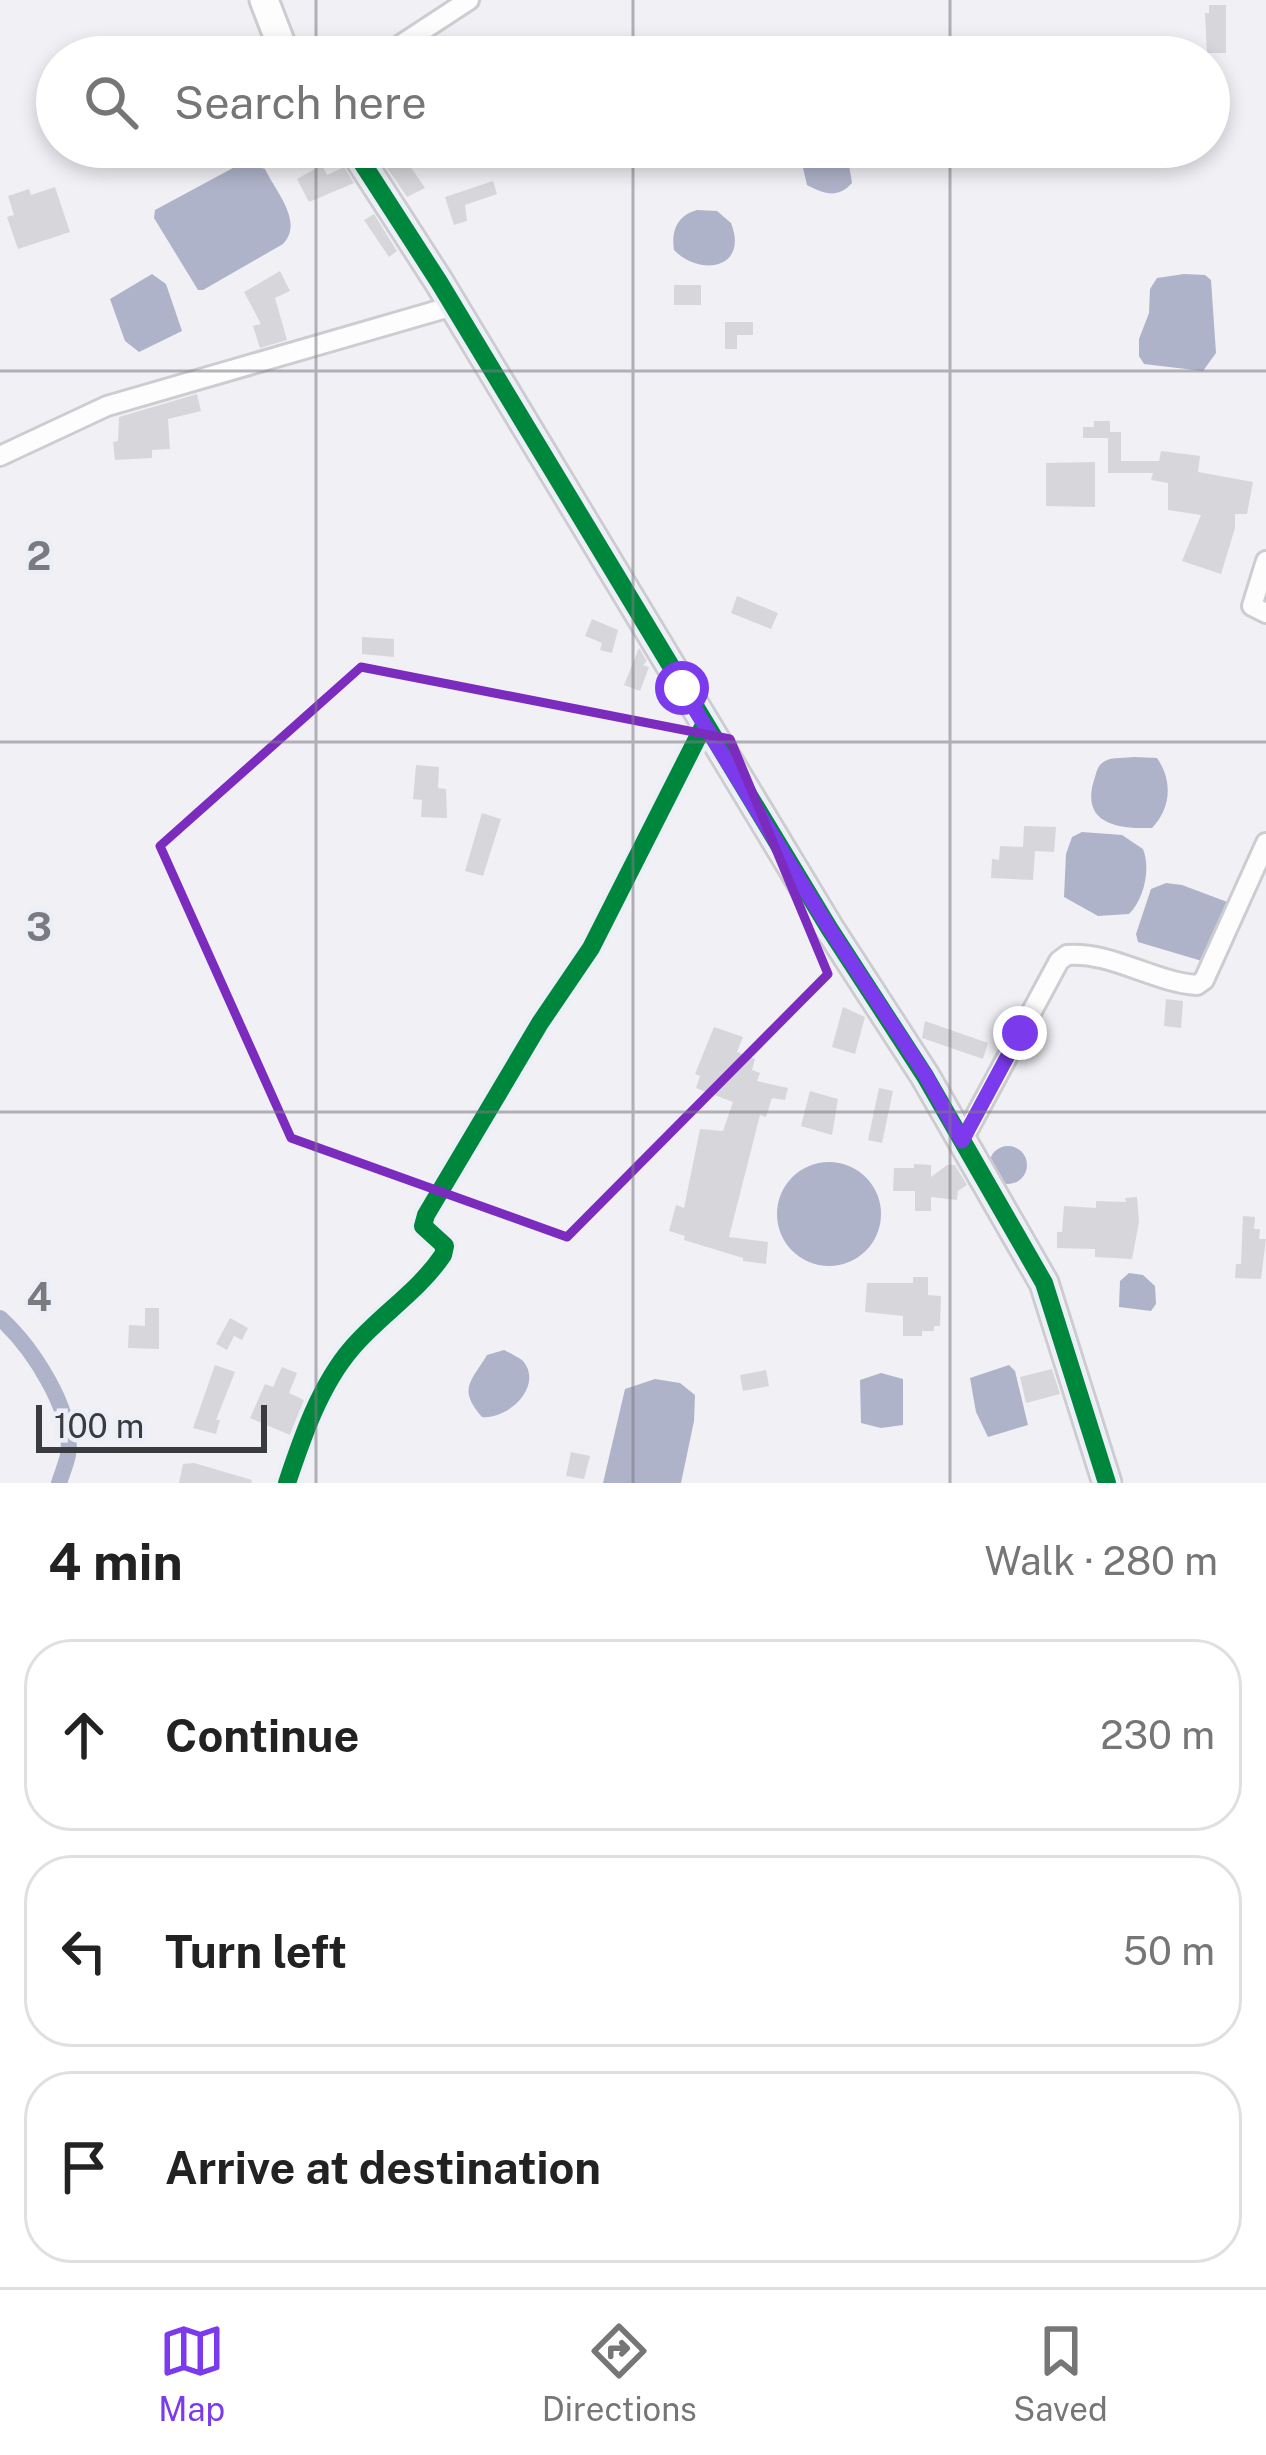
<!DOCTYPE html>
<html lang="en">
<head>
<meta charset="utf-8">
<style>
	body { margin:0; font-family:"Public Sans",sans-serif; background:#f2f2f2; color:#222 }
	.scale { position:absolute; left:36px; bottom:30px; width:231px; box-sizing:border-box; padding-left:12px; border:6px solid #3a3b3f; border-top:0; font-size:33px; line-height:42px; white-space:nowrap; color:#3a3b3f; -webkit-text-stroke:9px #edeff8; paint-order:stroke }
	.stop { position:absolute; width:36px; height:36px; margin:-27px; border:9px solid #7c3aed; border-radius:50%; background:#fff }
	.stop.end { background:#7c3aed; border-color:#fff; box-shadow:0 3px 12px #0008 }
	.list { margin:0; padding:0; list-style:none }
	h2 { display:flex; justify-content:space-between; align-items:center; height:156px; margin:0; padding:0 48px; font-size:51px }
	h2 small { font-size:39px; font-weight:400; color:#767676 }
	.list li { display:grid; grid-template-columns:78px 1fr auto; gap:36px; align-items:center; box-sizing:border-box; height:192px; margin:0 24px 24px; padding:0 24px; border:3px solid #e0e0e0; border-radius:48px }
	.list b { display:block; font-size:45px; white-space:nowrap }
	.list em { font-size:39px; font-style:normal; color:#767676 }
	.icon { flex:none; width:66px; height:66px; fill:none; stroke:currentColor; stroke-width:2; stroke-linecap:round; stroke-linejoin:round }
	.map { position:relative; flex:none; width:1266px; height:1483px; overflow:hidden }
	.search { position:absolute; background:#fff; box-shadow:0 6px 18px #0003; left:36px; right:36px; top:36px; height:132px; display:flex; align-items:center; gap:30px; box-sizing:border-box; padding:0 42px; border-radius:66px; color:#767676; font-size:45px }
	.sheet { height:804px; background:#fff }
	nav { display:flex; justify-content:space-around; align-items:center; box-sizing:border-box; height:168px; border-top:3px solid #e0e0e0; background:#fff; font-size:33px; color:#767676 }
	nav a { display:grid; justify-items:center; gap:6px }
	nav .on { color:#7c3aed }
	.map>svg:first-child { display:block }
</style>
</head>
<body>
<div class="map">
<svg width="1266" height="1483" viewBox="0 0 1266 1483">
	<rect width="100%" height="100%" fill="#f0f0f5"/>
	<path fill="#aeb3ca" d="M798,147H846L852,183C838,199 824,194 807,185Z
		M244,162L265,169C276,192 304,222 283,244L203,290H198L154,218L155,210Z
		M697,210L717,211L731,223C749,269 700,277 674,250C671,230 678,215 697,210Z
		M152,274L166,284L182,331L139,352L125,341L110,299Z
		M1184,274L1205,275L1211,280L1216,353L1203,371L1144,364L1139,356V339L1149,313L1150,289L1157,278Z
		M1134,757L1157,758C1173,781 1171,808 1152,828C1116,829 1079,823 1095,777C1097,770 1098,765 1105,761C1112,757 1126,758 1134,757Z
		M1082,832L1122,835L1143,849C1151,869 1144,899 1129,914L1098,916L1064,897L1066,854L1072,837Z
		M1166,883L1182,885L1230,903L1208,959L1202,961L1138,942L1136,934L1151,889Z
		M989 1165a19 19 0 1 1 38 0a19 19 0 1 1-38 0Z
		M777 1214a52 52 0 1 1 104 0a52 52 0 1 1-104 0Z
		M1129,1273L1143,1275L1155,1286L1156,1304L1151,1311L1119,1307L1120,1281Z
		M504,1350C508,1352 520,1358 523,1361C544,1386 508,1420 482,1417C458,1389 470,1383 487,1355Z
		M1009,1365L1015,1371L1028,1425L988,1437L976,1412L970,1378Z
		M881,1373L903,1379V1425L881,1428L861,1423L860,1380Z
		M655,1379L680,1383L695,1395L694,1421L681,1483H603L625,1389Z"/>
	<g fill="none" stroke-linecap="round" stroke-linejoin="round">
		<path stroke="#aeb3ca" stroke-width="16" d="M0,1318C31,1346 75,1411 68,1455C66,1464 62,1474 59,1483"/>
	</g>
	<path fill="#d7d7db" d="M1209,5H1226V53H1207L1205,13H1209Z
		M373,147H397L425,188L407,197Z
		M645,147H681V163H645Z
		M322,165L327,175L344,167L354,183L309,202L297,179Z
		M493,181L497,194L465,205L467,221L454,225L445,197Z
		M55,187L70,232L18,249L7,217L14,215L8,196L29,189L31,195Z
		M374,214L397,251L389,257L364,220Z
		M280,271L290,291L275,298L287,340L260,348L253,326L261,324L244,292Z
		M674,285H701V305H674Z
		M725,322H753V335H737V349H725Z
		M197,394L201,411L168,419L170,449L152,450V458L115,460L113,442L118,441L119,417Z
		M1094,421H1110V432H1121V461H1159L1161,451L1200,456L1198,472L1253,482L1247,514H1235V528L1221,574L1182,561L1201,515L1168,510V483L1151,480L1153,473H1108V438H1083V427H1094Z
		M1095,462V507L1046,506V463Z
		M737,596L778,613L771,629L731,613Z
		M592,619L618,630L612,653L600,650L602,643L585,636Z
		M362,637L394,639V657L362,654Z
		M639,648L647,661L643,665L649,667L640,691L624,685Z
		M416,765L439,767L438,788L446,789L447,818L421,817L422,800L413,799Z
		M482,813L501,819L483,876L465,871Z
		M1024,826L1056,827L1054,852L1035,851L1033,880L991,878L992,859L999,860L1000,846L1023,847Z
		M1166,999L1183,1001L1181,1028L1164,1026Z
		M843,1007L865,1017L855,1054L832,1047Z
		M925,1021L988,1043L983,1059L922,1038Z
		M714,1027L743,1037L737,1052L755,1059L752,1070L760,1073L757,1081L788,1088L785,1100L772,1098L766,1117L760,1115L729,1237L768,1242L766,1264L743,1261V1258L684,1240L685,1236L669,1231L676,1205L684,1208L700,1129L723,1131L733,1102L696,1088L700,1076L695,1074Z
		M879,1088L893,1091L882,1143L868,1140Z
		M810,1091L838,1099L832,1135L801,1126Z
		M914,1164L931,1165V1177L947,1165H955L967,1185L958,1191L957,1200L931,1197V1211H915V1191H893L894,1168H914Z
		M1137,1197L1139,1222L1132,1259L1095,1257V1249L1057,1248V1232H1062L1064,1206L1096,1208V1201L1126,1202L1125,1198Z
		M1243,1216L1255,1217L1254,1229H1260L1259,1239H1266L1261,1279L1235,1278L1236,1264H1241Z
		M913,1277H928V1295L941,1296L940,1326H934V1331H922V1336H903V1316L865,1312L867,1283H913Z
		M145,1308H159V1349L128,1348L129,1325L145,1326Z
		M230,1318L248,1328L242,1340L234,1336L227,1350L216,1344Z
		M215,1365L235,1372L216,1420H220L216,1434L193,1428Z
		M282,1367L297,1373L289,1393L304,1400L290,1435L250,1418L265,1384L273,1387Z
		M1052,1369L1060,1394L1026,1403L1020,1377Z
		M766,1370L769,1386L743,1391L740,1375Z
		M571,1452L590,1456L584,1479L566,1476Z
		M194,1463L252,1480L251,1483H179L183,1464Z"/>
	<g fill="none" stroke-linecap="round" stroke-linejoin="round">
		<defs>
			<path id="street" d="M382,57L469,0
				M0,456L107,406L453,306
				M1266,561L1252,606L1266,613
				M962,1141L1059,961L1067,955C1110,951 1153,982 1197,985L1204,980L1266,843
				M287,1483C302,1438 320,1385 352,1348C380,1315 418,1292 443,1255L445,1246L423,1226L426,1215L540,1023L591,948L704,725"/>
			<path id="secondary" d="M264,0L286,57
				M352,147L439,282L829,928L925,1076L1044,1283L1107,1483"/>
		</defs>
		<use href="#street" stroke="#cdcdd1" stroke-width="24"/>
		<use href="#secondary" stroke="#cdcdd1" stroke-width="33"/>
		<use href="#street" stroke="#fdfdfe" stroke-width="18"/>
		<use href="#secondary" stroke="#fdfdfe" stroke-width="27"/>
		<defs>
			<path id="cycleway" d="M352,147L439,282L829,928L925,1076L1044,1283L1107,1483
				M287,1483C302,1438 320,1385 352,1348C380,1315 418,1292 443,1255L445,1246L423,1226L426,1215L540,1023L591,948L704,725"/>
		</defs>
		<use href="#cycleway" stroke="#edeff8" stroke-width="26"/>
		<use href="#cycleway" stroke="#00873e" stroke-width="18"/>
	</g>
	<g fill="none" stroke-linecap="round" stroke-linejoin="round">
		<path stroke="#7c3aed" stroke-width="15" d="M682,688L829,928L926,1076L962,1141L1020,1033"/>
	</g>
	<path fill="none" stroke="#7b2cbf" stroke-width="9" stroke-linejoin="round" d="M361,667L730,739L828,974L567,1237L291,1138L160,846Z"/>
	<path fill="none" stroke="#7a7a7f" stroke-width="3" stroke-opacity="0.55" d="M316,0V57M633,0V57M950,0V57M316,147V1483M633,147V1483M950,147V1483M0,371H1266M0,742H1266M0,1112H1266"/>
	<g font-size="39" text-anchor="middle" font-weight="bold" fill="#7a7a7f" stroke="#edeff8" stroke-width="9" stroke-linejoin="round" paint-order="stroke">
		<text x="39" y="570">2</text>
		<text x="39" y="941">3</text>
		<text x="39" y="1311">4</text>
	</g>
</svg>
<div class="scale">100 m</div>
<div class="stop" style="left:682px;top:688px"></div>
<div class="stop end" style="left:1020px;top:1033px"></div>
<div class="search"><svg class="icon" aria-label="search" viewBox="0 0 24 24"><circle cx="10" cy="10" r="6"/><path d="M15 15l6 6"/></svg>Search here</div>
</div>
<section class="sheet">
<h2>4 min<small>Walk · 280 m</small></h2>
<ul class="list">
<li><svg class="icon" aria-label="ahead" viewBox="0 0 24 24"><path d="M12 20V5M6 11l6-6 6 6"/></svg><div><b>Continue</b></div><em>230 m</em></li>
<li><svg class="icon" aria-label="left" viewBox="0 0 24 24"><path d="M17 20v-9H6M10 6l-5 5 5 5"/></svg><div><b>Turn left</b></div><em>50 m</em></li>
<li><svg class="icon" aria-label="arrive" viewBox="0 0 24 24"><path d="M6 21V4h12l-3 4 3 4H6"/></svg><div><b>Arrive at destination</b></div></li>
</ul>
</section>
<nav>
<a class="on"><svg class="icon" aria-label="map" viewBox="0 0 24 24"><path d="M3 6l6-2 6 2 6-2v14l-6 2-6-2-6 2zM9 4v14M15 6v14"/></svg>Map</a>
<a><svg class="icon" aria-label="directions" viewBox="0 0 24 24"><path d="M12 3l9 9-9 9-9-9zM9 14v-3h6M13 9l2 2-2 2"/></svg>Directions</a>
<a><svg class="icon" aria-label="saved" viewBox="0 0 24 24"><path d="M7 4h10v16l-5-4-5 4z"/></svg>Saved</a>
</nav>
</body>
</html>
